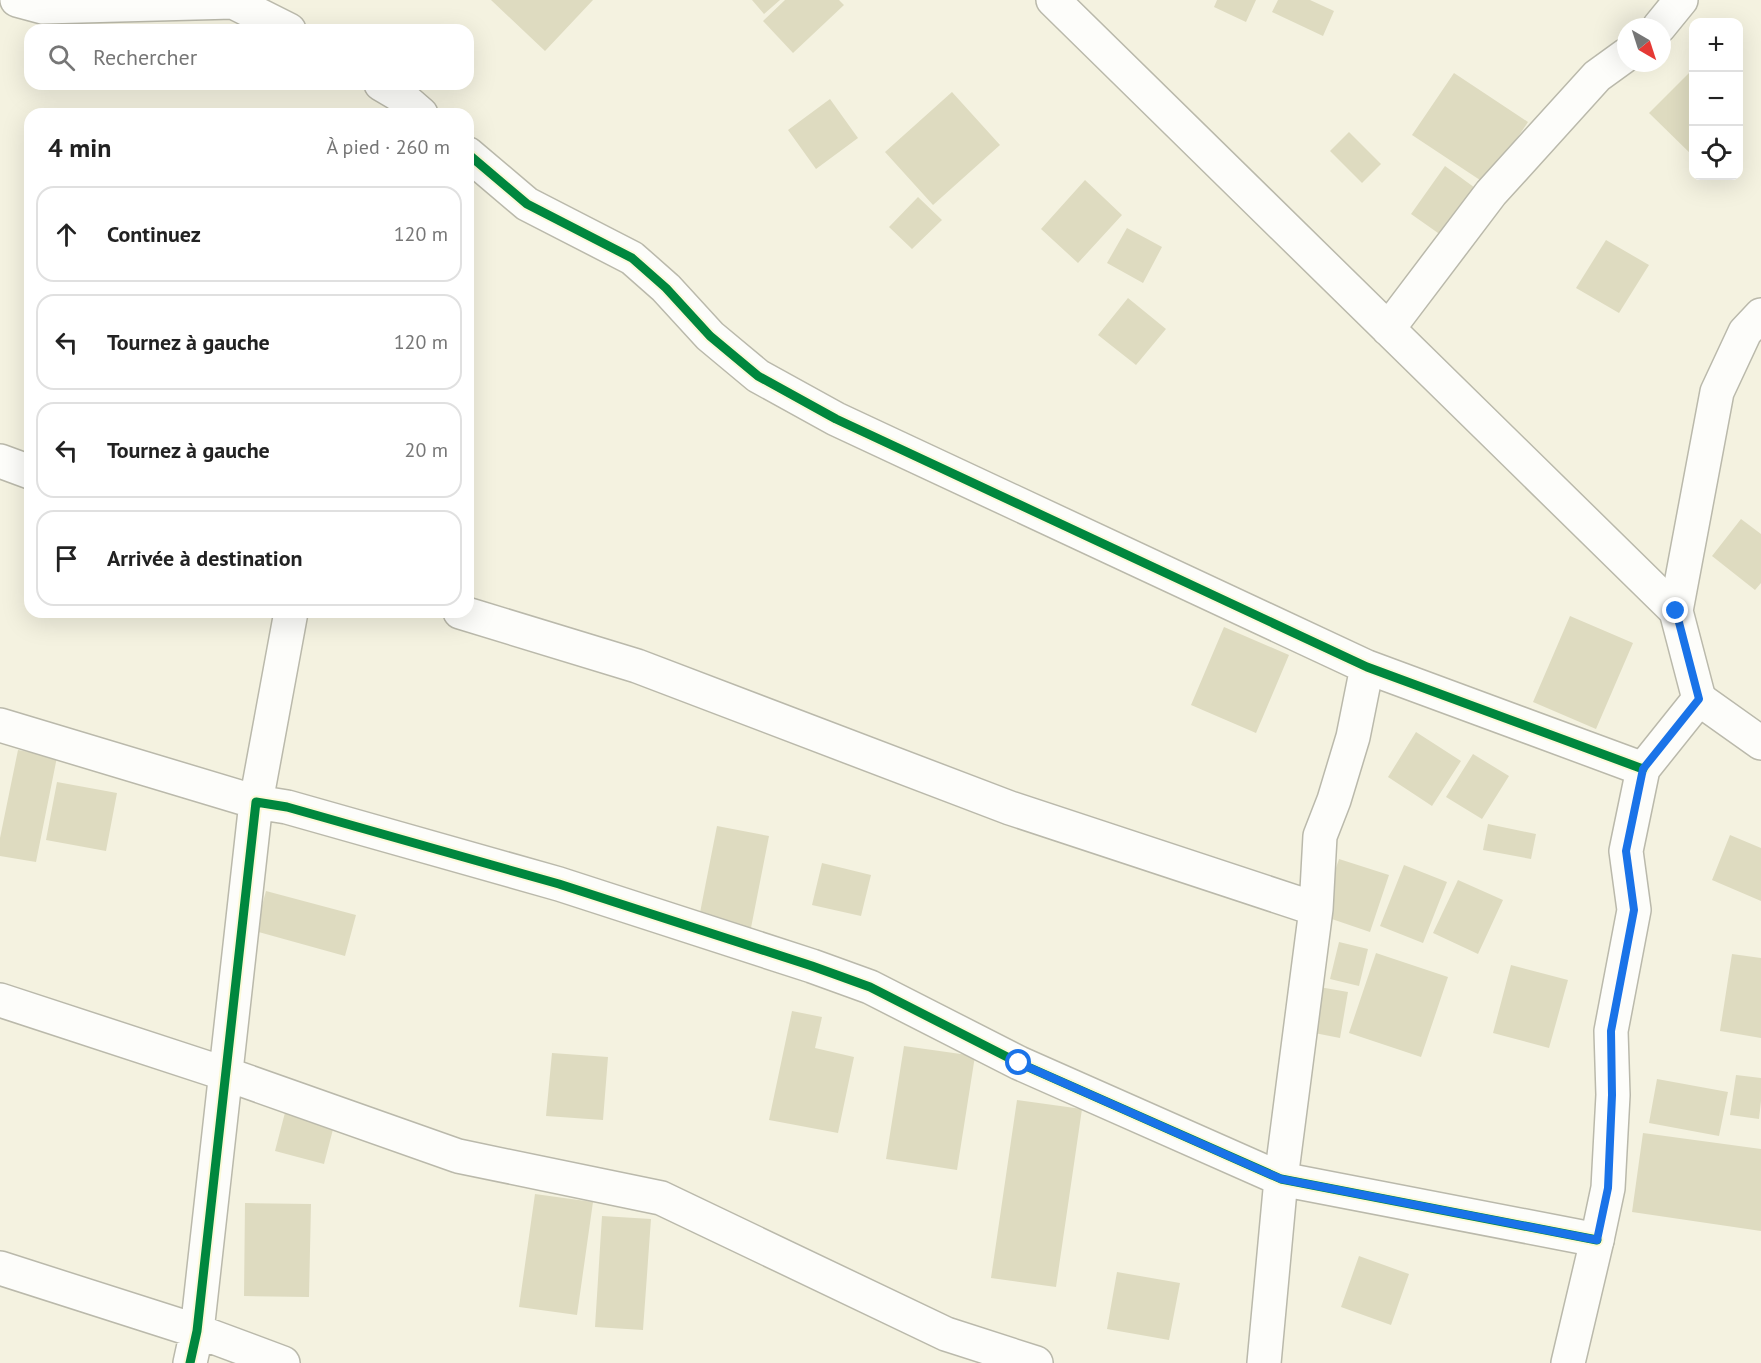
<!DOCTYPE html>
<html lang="fr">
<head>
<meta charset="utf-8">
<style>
	body { margin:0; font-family:"PT Sans",sans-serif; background:#f2f2f2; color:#222 }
	.controls { position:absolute; right:18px; top:18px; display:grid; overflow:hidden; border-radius:12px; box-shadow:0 6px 24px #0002 }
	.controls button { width:54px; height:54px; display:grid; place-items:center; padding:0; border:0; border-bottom:2px solid #e0e0e0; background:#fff; color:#222; font:30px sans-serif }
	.compass { position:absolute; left:1617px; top:18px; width:54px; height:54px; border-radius:50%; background:#fff; box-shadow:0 6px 24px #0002; rotate:141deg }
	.stop { position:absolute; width:18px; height:18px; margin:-14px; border:4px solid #1a73e8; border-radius:50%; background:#fff }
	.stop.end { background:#1a73e8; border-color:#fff; box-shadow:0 2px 6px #0008 }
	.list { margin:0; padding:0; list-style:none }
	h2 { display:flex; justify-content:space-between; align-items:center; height:78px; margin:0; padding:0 24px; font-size:26px }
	h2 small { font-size:20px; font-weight:400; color:#767676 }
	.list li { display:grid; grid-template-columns:39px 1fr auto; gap:18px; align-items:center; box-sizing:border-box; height:96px; margin:0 12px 12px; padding:0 12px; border:2px solid #e0e0e0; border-radius:18px }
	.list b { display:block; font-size:22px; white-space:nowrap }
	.list em { font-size:20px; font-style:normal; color:#767676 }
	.icon { flex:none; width:33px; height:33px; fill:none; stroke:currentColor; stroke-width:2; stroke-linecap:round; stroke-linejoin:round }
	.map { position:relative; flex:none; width:1761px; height:1363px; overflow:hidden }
	.search { position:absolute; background:#fff; box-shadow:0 6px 24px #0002; left:24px; top:24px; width:450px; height:66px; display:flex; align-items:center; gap:15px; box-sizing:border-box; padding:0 21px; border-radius:18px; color:#767676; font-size:22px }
	.panel { position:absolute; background:#fff; box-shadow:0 6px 24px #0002; left:24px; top:108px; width:450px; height:510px; border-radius:18px }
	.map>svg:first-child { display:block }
</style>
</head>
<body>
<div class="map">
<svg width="1761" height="1363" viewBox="0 0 1761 1363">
	<rect width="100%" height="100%" fill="#f4f2e0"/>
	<path fill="#dedbc0" d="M491,0H593L545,51Z
		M752,0H780L764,14Z
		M785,0H839L844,5L793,53L763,21Z
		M1217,0H1256L1246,22L1214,7Z
		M1278,0H1310L1334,11L1323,36L1272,12Z
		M1690,72L1694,76V157L1649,113Z
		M1454,73L1528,122L1486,184L1412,135Z
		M952,92L1000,145L933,205L885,152Z
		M830,99L858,138L816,169L788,130Z
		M1349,132L1381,164L1362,183L1330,151Z
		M1445,166L1482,193L1448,240L1411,214Z
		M1085,180L1122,215L1078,263L1041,229Z
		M918,197L942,220L912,249L889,227Z
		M1127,228L1162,247L1143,283L1107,263Z
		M1606,240L1649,265L1619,313L1576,288Z
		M1128,298L1166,329L1136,365L1098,335Z
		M1741,519L1761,534V583L1755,590L1712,556Z
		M1570,616L1633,643L1596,729L1533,702Z
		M1224,627L1289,655L1256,733L1191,705Z
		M1416,732L1461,761L1432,806L1388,777Z
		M18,750L57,757L36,862L0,856V838Z
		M1473,754L1509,776L1482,819L1446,797Z
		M57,782L117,793L106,851L46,840Z
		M1488,824L1536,834L1531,859L1483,850Z
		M717,826L769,836L749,938L697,928Z
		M1730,835L1761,848V901L1712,880Z
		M1339,859L1389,875L1370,932L1320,915Z
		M822,863L871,875L861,916L812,905Z
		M1404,865L1447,882L1423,943L1380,926Z
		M1458,880L1503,900L1478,954L1433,933Z
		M266,891L356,915L345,956L255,931Z
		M1339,942L1368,949L1359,986L1330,979Z
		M1376,953L1448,977L1421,1057L1349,1033Z
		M1732,954L1761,958V1038L1720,1031Z
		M1511,965L1568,980L1549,1048L1493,1033Z
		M1302,984L1348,992L1340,1038L1294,1029Z
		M792,1011L822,1017L815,1048L854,1057L838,1133L769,1120Z
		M904,1046L975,1056L957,1170L886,1159Z
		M552,1053L608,1057L603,1120L546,1116Z
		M1736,1075L1761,1078V1101L1759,1119L1730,1115Z
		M1657,1079L1728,1092L1719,1136L1649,1123Z
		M1017,1100L1082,1109L1056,1287L991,1278Z
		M288,1101L337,1114L324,1164L275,1151Z
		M1643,1133L1761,1149V1231L1632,1212Z
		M535,1194L593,1202L577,1315L519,1307Z
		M245,1203L311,1204L309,1297L244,1296Z
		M602,1216L651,1219L643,1330L595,1327Z
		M1359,1256L1409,1274L1391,1325L1341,1307Z
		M1117,1272L1180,1283L1169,1340L1107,1329Z"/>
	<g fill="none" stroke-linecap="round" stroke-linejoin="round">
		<defs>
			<path id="street" d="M17,0L43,7L233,2L289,30
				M1053,0L1676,611
				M1659,27L1681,0
				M381,84L398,94L421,114
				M468,154L527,204L632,258L666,288L710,336L758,376L836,419L1367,667L1643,769
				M1388,329L1491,193L1597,76L1626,55
				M0,461L30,472
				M460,612L637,666L1010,808L1316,909
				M1699,699L1761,743
				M0,725L256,802L291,612
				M0,1000L226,1074L458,1156L661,1198L946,1334L1036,1363
				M0,1268L197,1331L283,1363
				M190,1363L197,1331L256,802L287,807L559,884L812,966L870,987L1019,1063L1281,1179L1597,1240
				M1264,1363L1281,1179L1316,909L1320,836L1334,800L1353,737L1367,667"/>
			<path id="secondary" d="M1568,1363L1597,1240L1608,1188L1613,1095L1611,1031L1634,910L1626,851L1643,769L1699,699L1676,611L1717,392L1745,332L1761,315"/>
		</defs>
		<use href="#street" stroke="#bab9ab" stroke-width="36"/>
		<use href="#secondary" stroke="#bab9ab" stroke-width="36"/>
		<use href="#street" stroke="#fdfdfa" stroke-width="33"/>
		<use href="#secondary" stroke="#fdfdfa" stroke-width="33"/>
		<defs>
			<path id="cycleway" d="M468,154L527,204L632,258L666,288L710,336L758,376L836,419L1367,667L1643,769
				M190,1363L197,1331L256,802L287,807L559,884L812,966L870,987L1019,1063L1281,1179L1597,1240"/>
		</defs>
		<use href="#cycleway" stroke="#fcf9d8" stroke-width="13"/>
		<use href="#cycleway" stroke="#00873e" stroke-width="9"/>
	</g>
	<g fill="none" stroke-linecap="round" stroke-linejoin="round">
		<path stroke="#1a73e8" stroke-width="8" d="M1019,1063L1281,1179L1597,1240L1608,1188L1612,1095L1611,1031L1634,910L1626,851L1643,769L1699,699L1676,611"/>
	</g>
</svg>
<div class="controls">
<button>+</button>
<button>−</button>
<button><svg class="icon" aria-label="locate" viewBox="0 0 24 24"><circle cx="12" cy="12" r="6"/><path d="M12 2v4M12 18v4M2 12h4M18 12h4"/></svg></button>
</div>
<svg class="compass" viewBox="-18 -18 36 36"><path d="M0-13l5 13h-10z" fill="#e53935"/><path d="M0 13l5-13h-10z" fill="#767676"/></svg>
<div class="stop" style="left:1019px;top:1063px"></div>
<div class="stop end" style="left:1676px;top:611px"></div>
<div class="search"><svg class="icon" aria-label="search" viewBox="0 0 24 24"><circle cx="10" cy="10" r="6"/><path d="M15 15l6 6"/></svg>Rechercher</div>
<section class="panel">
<h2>4 min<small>À pied · 260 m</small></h2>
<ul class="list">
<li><svg class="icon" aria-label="ahead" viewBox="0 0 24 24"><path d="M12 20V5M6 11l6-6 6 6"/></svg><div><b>Continuez</b></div><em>120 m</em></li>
<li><svg class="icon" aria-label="left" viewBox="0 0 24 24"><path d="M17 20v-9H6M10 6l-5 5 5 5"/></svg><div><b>Tournez à gauche</b></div><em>120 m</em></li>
<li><svg class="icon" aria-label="left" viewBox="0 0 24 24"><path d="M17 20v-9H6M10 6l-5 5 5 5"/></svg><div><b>Tournez à gauche</b></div><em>20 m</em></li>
<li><svg class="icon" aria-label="arrive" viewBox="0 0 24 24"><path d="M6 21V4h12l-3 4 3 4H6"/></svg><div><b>Arrivée à destination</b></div></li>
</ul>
</section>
</div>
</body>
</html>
